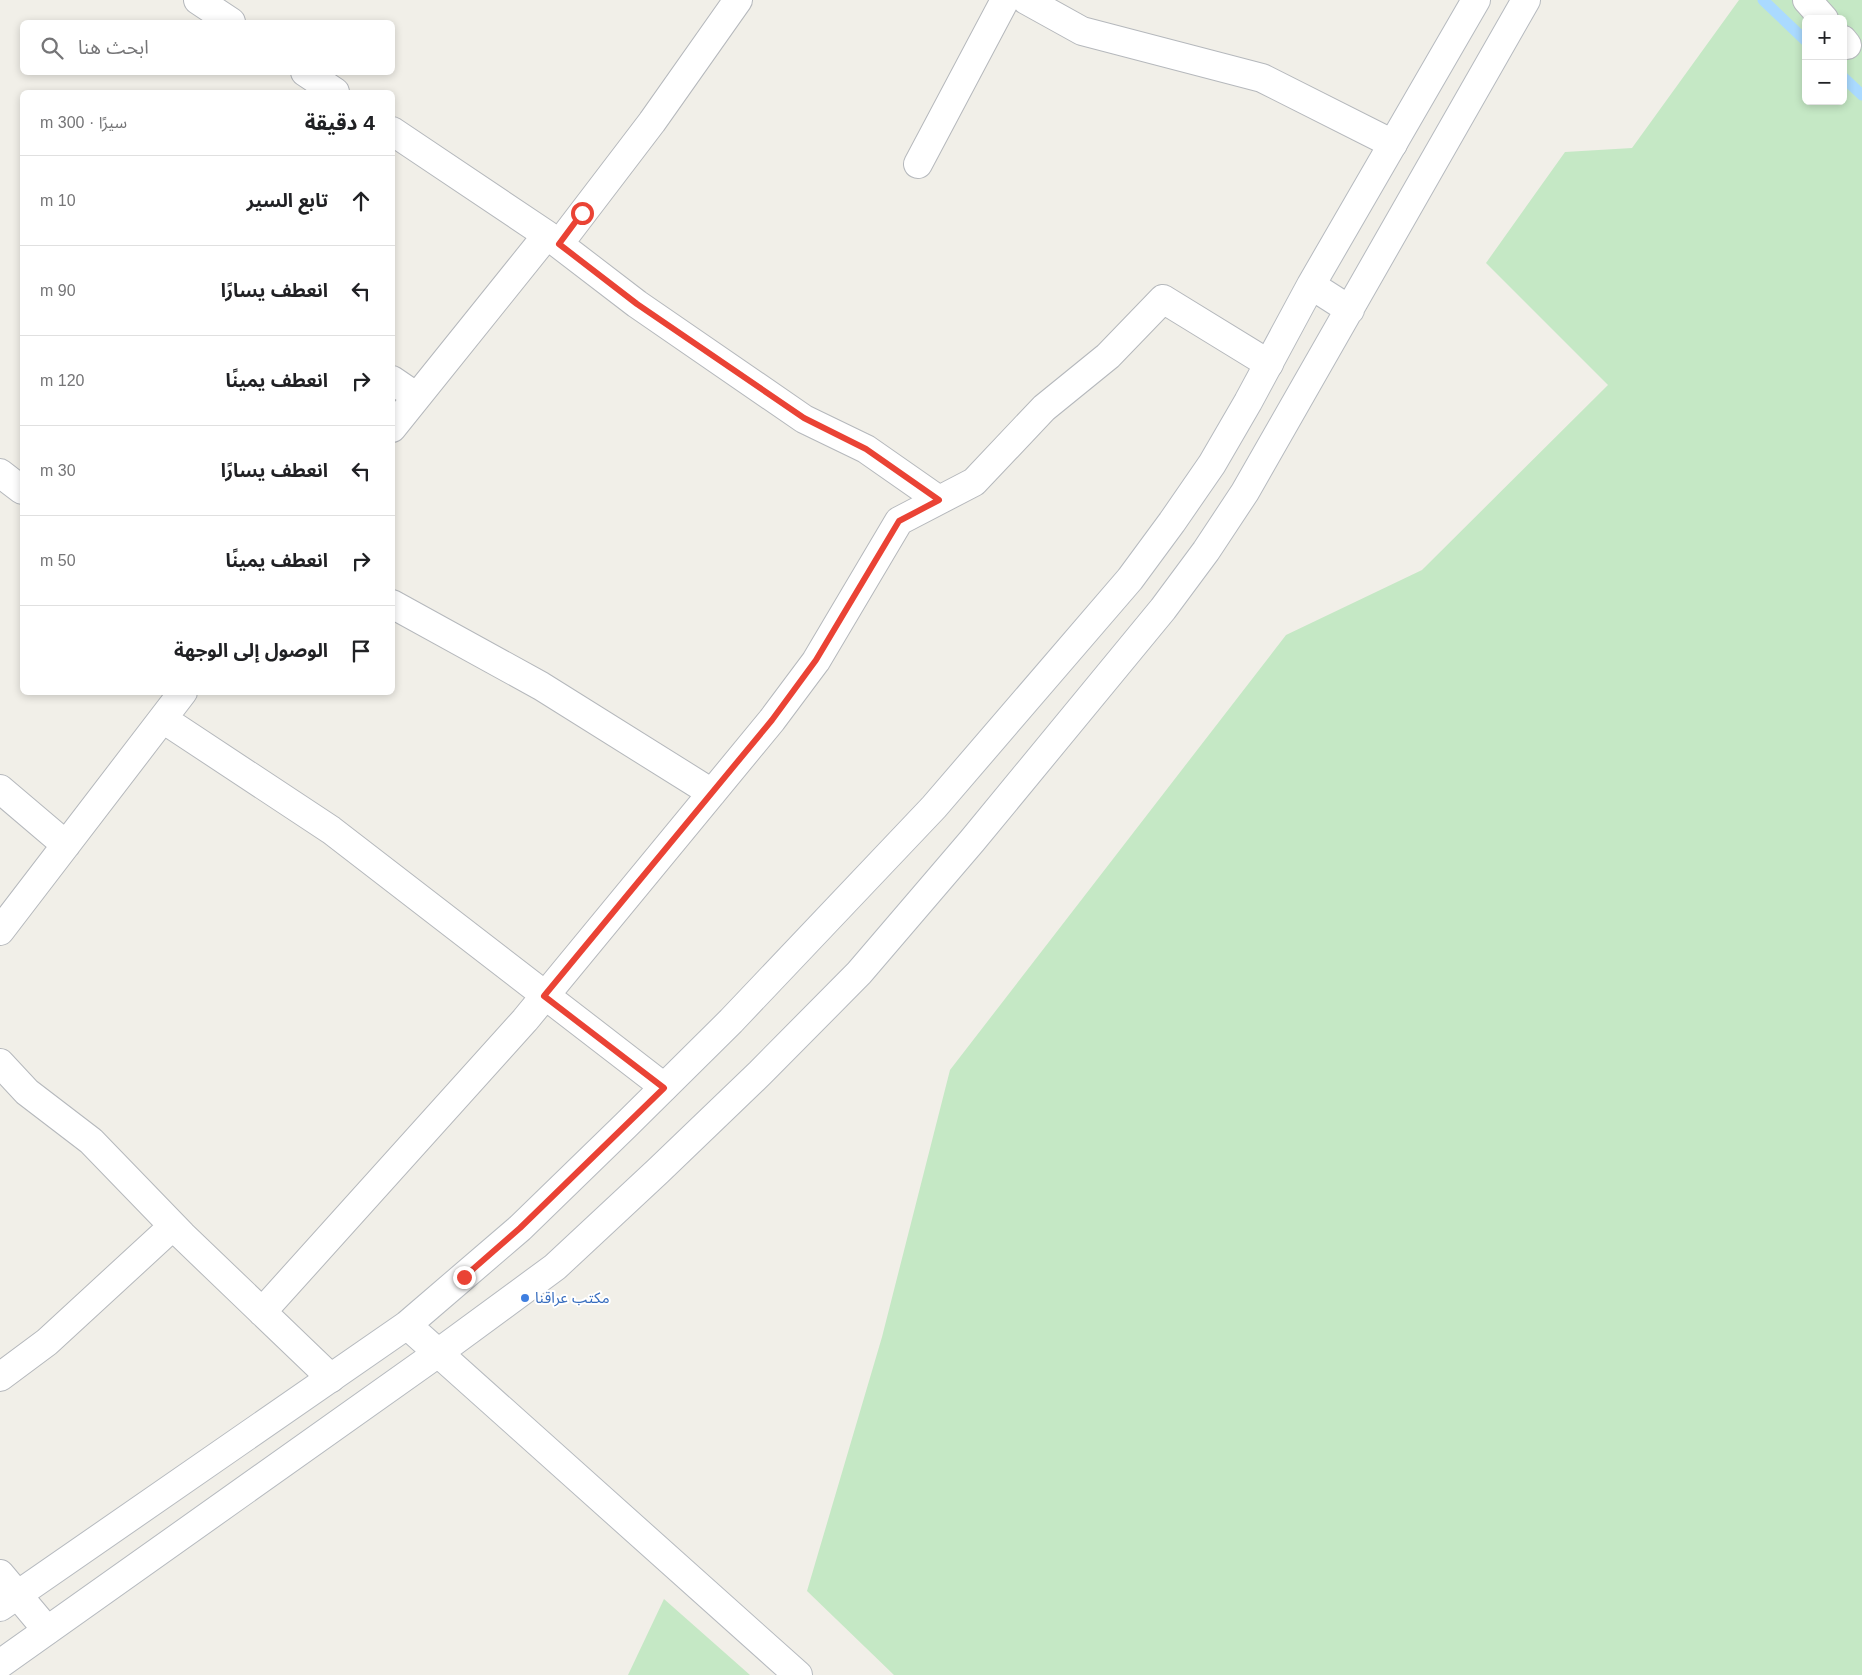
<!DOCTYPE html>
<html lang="ar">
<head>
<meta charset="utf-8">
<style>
	body { margin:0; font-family:Helvetica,"Noto Sans Arabic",sans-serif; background:#f6f6f6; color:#202124; direction:rtl }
	.controls { position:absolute; right:15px; top:15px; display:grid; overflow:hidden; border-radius:8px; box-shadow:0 2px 8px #0003 }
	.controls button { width:45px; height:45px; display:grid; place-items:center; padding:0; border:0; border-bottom:1px solid #e0e0e0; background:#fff; color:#202124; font:25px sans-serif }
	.stop { position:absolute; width:15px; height:15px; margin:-11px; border:4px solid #ea4335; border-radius:50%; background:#fff }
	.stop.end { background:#ea4335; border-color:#fff; box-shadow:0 1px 5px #0008 }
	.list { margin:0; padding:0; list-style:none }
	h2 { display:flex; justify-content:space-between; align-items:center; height:65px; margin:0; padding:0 20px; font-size:21px }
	h2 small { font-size:16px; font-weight:400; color:#757577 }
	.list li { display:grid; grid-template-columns:32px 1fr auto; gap:15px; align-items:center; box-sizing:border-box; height:90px; padding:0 20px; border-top:1px solid #e0e0e0 }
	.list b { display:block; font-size:19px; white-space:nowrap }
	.list em { font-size:16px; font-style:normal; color:#757577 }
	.icon { flex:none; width:28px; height:28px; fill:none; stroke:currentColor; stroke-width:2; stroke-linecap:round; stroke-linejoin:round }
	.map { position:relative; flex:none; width:1862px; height:1675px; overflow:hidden; direction:ltr }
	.search { position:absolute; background:#fff; box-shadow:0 2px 8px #0003; left:20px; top:20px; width:375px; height:55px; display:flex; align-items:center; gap:12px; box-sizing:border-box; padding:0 18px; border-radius:8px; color:#757577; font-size:19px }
	.panel { position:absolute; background:#fff; box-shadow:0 2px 8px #0003; left:20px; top:90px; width:375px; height:605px; border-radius:8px; direction:rtl }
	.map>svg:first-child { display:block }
</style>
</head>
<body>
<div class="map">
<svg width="1862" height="1675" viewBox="0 0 1862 1675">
	<rect width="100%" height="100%" fill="#f1efe8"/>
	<path fill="#c5e8c5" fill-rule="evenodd" d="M1739,0H1862V1675H894L807,1591L882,1337L950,1070L1286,635L1422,570L1608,385L1486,263L1565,152L1632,148ZM1806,19H1843V101H1806Z
		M664,1599L750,1675H628Z"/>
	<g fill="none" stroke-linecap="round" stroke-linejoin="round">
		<path stroke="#aadaff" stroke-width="11" d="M1763,0L1806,41
			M1843,77L1862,95"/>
		<defs>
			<path id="street" d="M198,0L231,22
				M1026,0L1082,31L1262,78L1393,144
				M1807,0L1824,19
				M1843,40L1847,45
				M305,72L335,92
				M392,131L547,235L392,428
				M918,164L1005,0
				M547,235L637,304L804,419L866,449L939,500
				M559,244L652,122L738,0
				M392,380L417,397
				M0,473L22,490
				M392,604L541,686L712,793
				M163,719L331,830L664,1087
				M0,789L66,845
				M0,931L183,692
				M0,1063L27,1092L91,1141L182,1235L331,1378
				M262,1312L525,1020L772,720L816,661L899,521L974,482L1044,408L1108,356L1163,299L1269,364
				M0,1377L47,1342L173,1226
				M0,1574L47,1630"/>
			<path id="secondary" d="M1311,285L1350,310
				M407,1325L798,1675
				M0,1607L407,1325L520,1228L626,1125L731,1021L934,807L1130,579L1172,522L1212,464L1248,402L1311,285L1476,0
				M0,1664L438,1353L555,1267L658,1171L760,1073L859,973L972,841L1163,609L1206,551L1245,492L1526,0"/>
		</defs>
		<use href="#street" stroke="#b5b8bc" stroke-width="30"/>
		<use href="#secondary" stroke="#b6babf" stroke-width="30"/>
		<use href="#street" stroke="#fff" stroke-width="28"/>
		<use href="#secondary" stroke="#fff" stroke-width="28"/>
	</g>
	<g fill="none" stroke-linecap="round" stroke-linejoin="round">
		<path stroke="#ea4335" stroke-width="6" d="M464,1277L520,1228L664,1088L544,996L772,720L816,660L899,521L939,500L866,449L804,418L637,304L559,244L582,213"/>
	</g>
	<circle fill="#3f7fe0" stroke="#fff" stroke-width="2" cx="525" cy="1298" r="5"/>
	<g text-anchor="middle" stroke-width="4" stroke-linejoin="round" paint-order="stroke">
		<g font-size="15" fill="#366cbe" stroke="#fff" text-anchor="start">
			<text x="535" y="1303">مكتب عراقنا</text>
		</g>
	</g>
</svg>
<div class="controls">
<button>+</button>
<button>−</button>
</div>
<div class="stop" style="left:582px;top:213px"></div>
<div class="stop end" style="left:464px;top:1277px"></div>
<div class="search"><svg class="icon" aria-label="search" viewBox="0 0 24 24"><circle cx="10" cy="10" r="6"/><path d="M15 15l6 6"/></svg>ابحث هنا</div>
<section class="panel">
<h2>4 دقيقة<small>سيرًا · 300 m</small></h2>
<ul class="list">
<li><svg class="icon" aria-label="ahead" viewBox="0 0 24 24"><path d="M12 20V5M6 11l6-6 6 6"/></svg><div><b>تابع السير</b></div><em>10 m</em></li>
<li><svg class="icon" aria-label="left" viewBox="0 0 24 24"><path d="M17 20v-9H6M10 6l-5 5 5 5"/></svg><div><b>انعطف يسارًا</b></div><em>90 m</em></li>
<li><svg class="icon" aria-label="right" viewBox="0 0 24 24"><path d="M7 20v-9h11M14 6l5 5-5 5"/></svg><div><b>انعطف يمينًا</b></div><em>120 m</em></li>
<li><svg class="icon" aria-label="left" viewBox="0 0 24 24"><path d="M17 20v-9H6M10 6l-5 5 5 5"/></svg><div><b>انعطف يسارًا</b></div><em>30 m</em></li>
<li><svg class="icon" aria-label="right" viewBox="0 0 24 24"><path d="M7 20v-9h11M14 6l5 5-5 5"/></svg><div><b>انعطف يمينًا</b></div><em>50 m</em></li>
<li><svg class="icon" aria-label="arrive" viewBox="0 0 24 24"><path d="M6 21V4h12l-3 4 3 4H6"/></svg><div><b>الوصول إلى الوجهة</b></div></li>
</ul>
</section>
</div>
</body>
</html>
